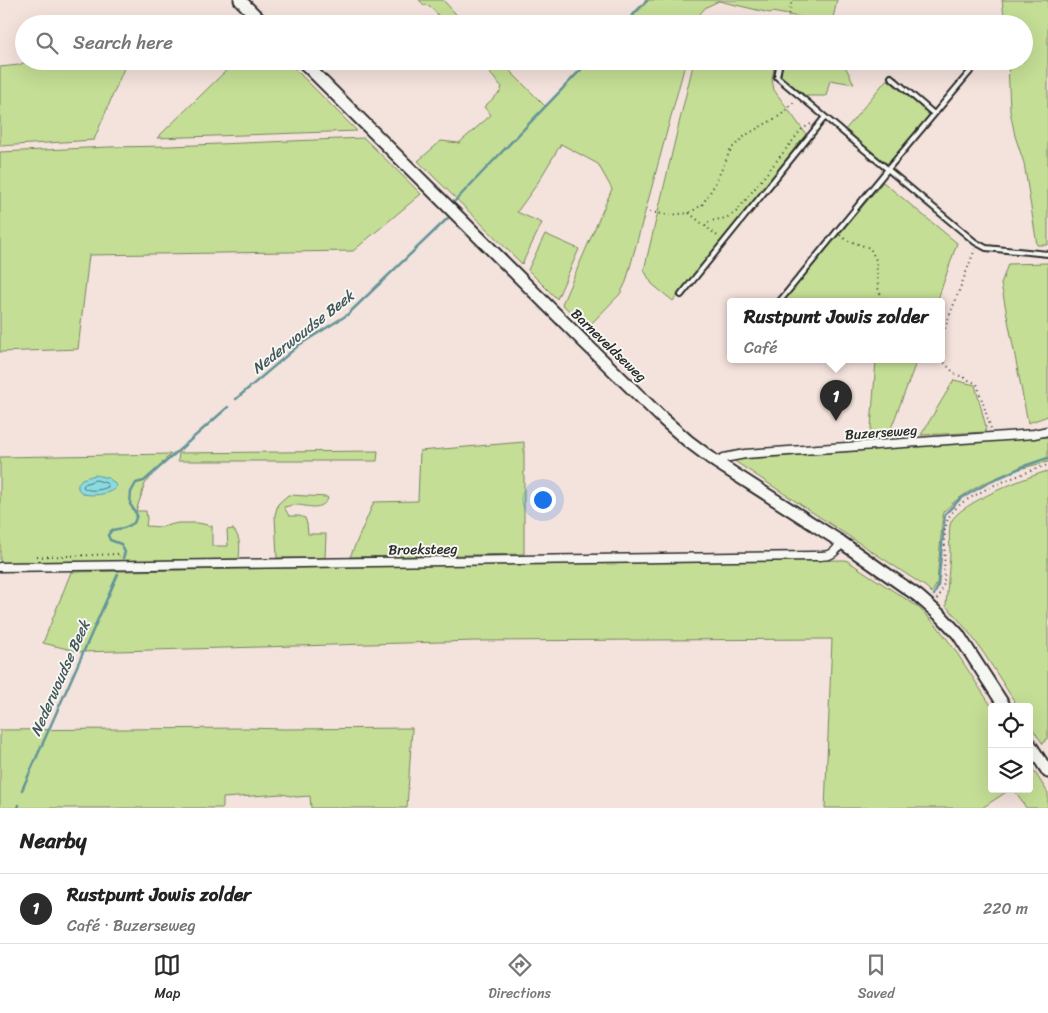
<!DOCTYPE html>
<html lang="en">
<head>
<meta charset="utf-8">
<style>
	body { margin:0; font-family:Sriracha,sans-serif; background:#f2f2f2; color:#222 }
	.controls { position:absolute; right:15px; bottom:15px; display:grid; overflow:hidden; border-radius:5px; box-shadow:0 5px 20px #0002 }
	.controls button { width:45px; height:45px; display:grid; place-items:center; padding:0; border:0; border-bottom:1px solid #e0e0e0; background:#fff; color:#222; font:25px sans-serif }
	.you { position:absolute; left:542px; top:499px; width:18px; height:18px; margin:-12px; border:4px solid #fff; border-radius:50%; background:#1a73e8; box-shadow:0 0 0 8px #1a73e833 }
	.badge { display:grid; place-items:center; width:32px; height:32px; border-radius:50%; background:#2b2b2b; color:#fff; font-size:16px; font-weight:700 }
	.pin { position:absolute; translate:-50% -41px; filter:drop-shadow(0 1px 2px #0008) }
	.pin::after { content:''; position:absolute; top:26px; width:18px; height:15px; background:inherit; clip-path:polygon(0 0,100% 0,50% 100%) }
	.popup { position:absolute; left:727px; top:298px; width:218px; height:65px; box-sizing:border-box; display:grid; place-content:center; border-radius:5px; background:#fff; filter:drop-shadow(0 1px 4px #0005); font-size:16px; white-space:nowrap; color:#767676 }
	.popup b { font-size:19px; color:#222 }
	.popup::after { content:''; position:absolute; left:50%; top:100%; margin-left:-10px; border:10px solid transparent; border-top-color:#fff }
	.list { margin:0; padding:0; list-style:none }
	h2 { display:flex; justify-content:space-between; align-items:center; height:65px; margin:0; padding:0 20px; font-size:21px }
	h2 small { font-size:16px; font-weight:400; color:#767676 }
	.list li { display:grid; grid-template-columns:32px 1fr auto; gap:15px; align-items:center; box-sizing:border-box; height:70px; padding:0 20px; border-top:1px solid #e0e0e0 }
	.list b { display:block; font-size:19px; white-space:nowrap }
	.list p { margin:0; font-size:16px; white-space:nowrap; color:#767676 }
	.list em { font-size:16px; font-style:normal; color:#767676 }
	.icon { flex:none; width:28px; height:28px; fill:none; stroke:currentColor; stroke-width:2; stroke-linecap:round; stroke-linejoin:round }
	.map { position:relative; flex:none; width:1048px; height:808px; overflow:hidden }
	.search { position:absolute; background:#fff; box-shadow:0 5px 20px #0002; left:15px; right:15px; top:15px; height:55px; display:flex; align-items:center; gap:12px; box-sizing:border-box; padding:0 18px; border-radius:28px; color:#767676; font-size:19px }
	.sheet { height:135px; background:#fff }
	nav { display:flex; justify-content:space-around; align-items:center; box-sizing:border-box; height:70px; border-top:1px solid #e0e0e0; background:#fff; font-size:14px; color:#767676 }
	nav a { display:grid; justify-items:center; gap:2px }
	nav .on { color:#2b2b2b }
	.map>svg:first-child { display:block }
</style>
</head>
<body>
<div class="map">
<svg width="1048" height="808" viewBox="0 0 1048 808">
	<rect width="100%" height="100%" fill="#f4e2dc"/>
	<filter id="ink" filterUnits="userSpaceOnUse"><feTurbulence type="fractalNoise" baseFrequency=".02" numOctaves="2"/><feDisplacementMap in="SourceGraphic" scale="10" xChannelSelector="R" yChannelSelector="G"/><feConvolveMatrix kernelMatrix="1 2 1 2 8 2 1 2 1" color-interpolation-filters="sRGB"/></filter>
	<g filter="url(#ink)">
		<path fill="#c4de95" stroke="#788460" d="M419,0H443L465,24H446L430,6L424,5Z
			M649,0H837L832,23L772,12L770,13L719,1L706,7L698,16L696,24H626Z
			M1002,0H1048V245H1037L1024,163L1015,136L1010,111L1008,61H1024V24H1005Z
			M27,61H127L94,140L0,146V67L19,65Z
			M236,61H287L357,131L157,138Z
			M479,61H500L546,107L590,61H686L626,282L620,294L587,328L562,304L612,189L598,164L561,144L535,187L517,212L542,223L522,264L418,161L441,141L459,143L491,115L484,107L500,92L502,87Z
			M694,61H775L772,79L774,90L806,134L673,301L652,284L644,270Z
			M784,61L845,62L846,68L854,84L830,80L826,96H806L780,75Z
			M887,79L930,115L890,162L886,163L845,130Z
			M364,138L421,194L353,251L89,255L78,349L0,352V152L109,147L171,146Z
			M883,182L957,243L937,302H782Z
			M545,234L579,249L557,299L528,270Z
			M1048,263V416L1028,423L1001,284L1008,264Z
			M876,360H917L887,439L870,441Z
			M954,380L975,385L986,427L985,432L921,435Z
			M1048,437V462C1017,468 987,479 961,497C954,501 949,507 943,512L937,583L932,593L926,587L733,460Z
			M524,442V554L350,557L374,502L418,501L420,451Z
			M378,451L377,461H178L179,453Z
			M171,454L163,462L145,484L136,511H146L147,519L146,526L161,527L178,523H198L212,526V546H228L227,530L233,529C241,538 240,547 239,559L0,563V457Z
			M1048,471V737L1043,744L1029,724V707H1018C996,673 975,635 946,606C947,589 949,571 950,553C950,545 948,529 951,522C958,504 1028,476 1048,471Z
			M288,495L327,497L328,499C319,513 306,504 293,505C291,505 286,507 284,507L289,516H299L305,518L307,524L308,534H326L325,558H277L275,515L278,504Z
			M846,560L918,607L938,627L953,647L992,707V789H1011L982,808H825L832,639L477,641L80,652L43,643L71,572L402,566L452,564Z
			M244,728L284,729L412,728L407,808H311L310,796L296,797L282,794L223,798V808H0V730Z
			M1029,763L1048,793V808H1026L1014,789H1029Z"/>
		<path fill="#8adbe1" stroke="#649598" d="M95,475L109,478L116,485L115,489C105,495 94,496 83,494L78,489V483L82,479Z"/>
		<g fill="none" stroke-linecap="round" stroke-linejoin="round">
			<path stroke="#517174" stroke-width="1" d="M96,480L106,483L108,485V487C101,490 90,492 84,488L83,486L85,484Z"/>
			<path stroke="#649598" stroke-width="2.5" d="M624,24L647,0
				M455,201L589,61
				M236,399L299,345L347,315L448,218
				M123,558L125,552L121,544L110,540L108,535L112,530L124,528L134,523L137,515L130,504L131,492L136,483L144,481L228,407
				M934,595L938,586L945,514L960,499L988,483L1024,466L1048,458
				M22,790L118,574
				M18,808L19,805"/>
			<defs>
				<path id="lane" d="M896,24L897,23
					M780,61L777,77L975,242L986,248L1048,254
					M891,77L934,114
					M681,295L825,117
					M779,302L888,169L979,61"/>
				<path id="street" d="M716,462L724,458L745,454L1034,434L1048,431
					M0,567L813,556C827,556 834,557 841,542"/>
				<path id="secondary" d="M240,0L264,24
					M302,61L582,340L664,420L688,441L716,462L841,542L918,596L942,617L958,634L1005,707
					M1029,743L1048,772"/>
			</defs>
			<use href="#lane" stroke="#2b2b2b" stroke-width="8"/>
			<use href="#street" stroke="#2b2b2b" stroke-width="11"/>
			<use href="#secondary" stroke="#2b2b2b" stroke-width="15"/>
			<path stroke="#2b2b2b" stroke-width="2" stroke-dasharray="1 4" stroke-linecap="butt" d="M787,24L792,0
				M650,212L669,215L689,213L702,205L714,186L731,149L746,135L781,115L796,100
				M689,213L720,238
				M705,226L710,221L726,218L736,212L802,129L811,124
				M840,235L846,240L870,248L876,260L878,288L884,302
				M941,338L975,249
				M941,359L954,373L977,384L991,429
				M37,557L120,554L119,556
				M937,599L941,593L944,583L945,530L948,518L954,510L963,502L992,486L1038,468L1048,465"/>
			<use href="#lane" stroke="#f6f6f2" stroke-width="4"/>
			<use href="#street" stroke="#f6f6f2" stroke-width="8"/>
			<use href="#secondary" stroke="#f6f6f2" stroke-width="11"/>
		</g>
	</g>
	<g text-anchor="middle" stroke-width="4" stroke-linejoin="round" paint-order="stroke">
		<g font-size="14" fill="#2b2b2b" stroke="#f6f6f2">
			<text transform="translate(609 345) rotate(44)" y="5">Barneveldseweg</text>
			<text transform="translate(881 432) rotate(-4)" y="5">Buzerseweg</text>
			<text transform="translate(423 549) rotate(-1)" y="5">Broeksteeg</text>
		</g>
		<g font-size="15" font-style="italic" fill="#435758" stroke="#f6f6f2">
			<text transform="translate(303 332) rotate(-38)" y="5">Nederwoudse Beek</text>
			<text transform="translate(60 678) rotate(-66)" y="5">Nederwoudse Beek</text>
		</g>
	</g>
</svg>
<div class="controls">
<button><svg class="icon" aria-label="locate" viewBox="0 0 24 24"><circle cx="12" cy="12" r="6"/><path d="M12 2v4M12 18v4M2 12h4M18 12h4"/></svg></button>
<button><svg class="icon" aria-label="layers" viewBox="0 0 24 24"><path d="M12 4l9 5-9 5-9-5zM3 14l9 5 9-5"/></svg></button>
</div>
<div class="you"></div>
<div class="pin badge" style="left:836px;top:421px">1</div>
<div class="popup"><b>Rustpunt Jowis zolder</b>Café</div>
<div class="search"><svg class="icon" aria-label="search" viewBox="0 0 24 24"><circle cx="10" cy="10" r="6"/><path d="M15 15l6 6"/></svg>Search here</div>
</div>
<section class="sheet">
<h2>Nearby<small></small></h2>
<ul class="list">
<li><span class="badge">1</span><div><b>Rustpunt Jowis zolder</b><p>Café · Buzerseweg</p></div><em>220 m</em></li>
</ul>
</section>
<nav>
<a class="on"><svg class="icon" aria-label="map" viewBox="0 0 24 24"><path d="M3 6l6-2 6 2 6-2v14l-6 2-6-2-6 2zM9 4v14M15 6v14"/></svg>Map</a>
<a><svg class="icon" aria-label="directions" viewBox="0 0 24 24"><path d="M12 3l9 9-9 9-9-9zM9 14v-3h6M13 9l2 2-2 2"/></svg>Directions</a>
<a><svg class="icon" aria-label="saved" viewBox="0 0 24 24"><path d="M7 4h10v16l-5-4-5 4z"/></svg>Saved</a>
</nav>
</body>
</html>
